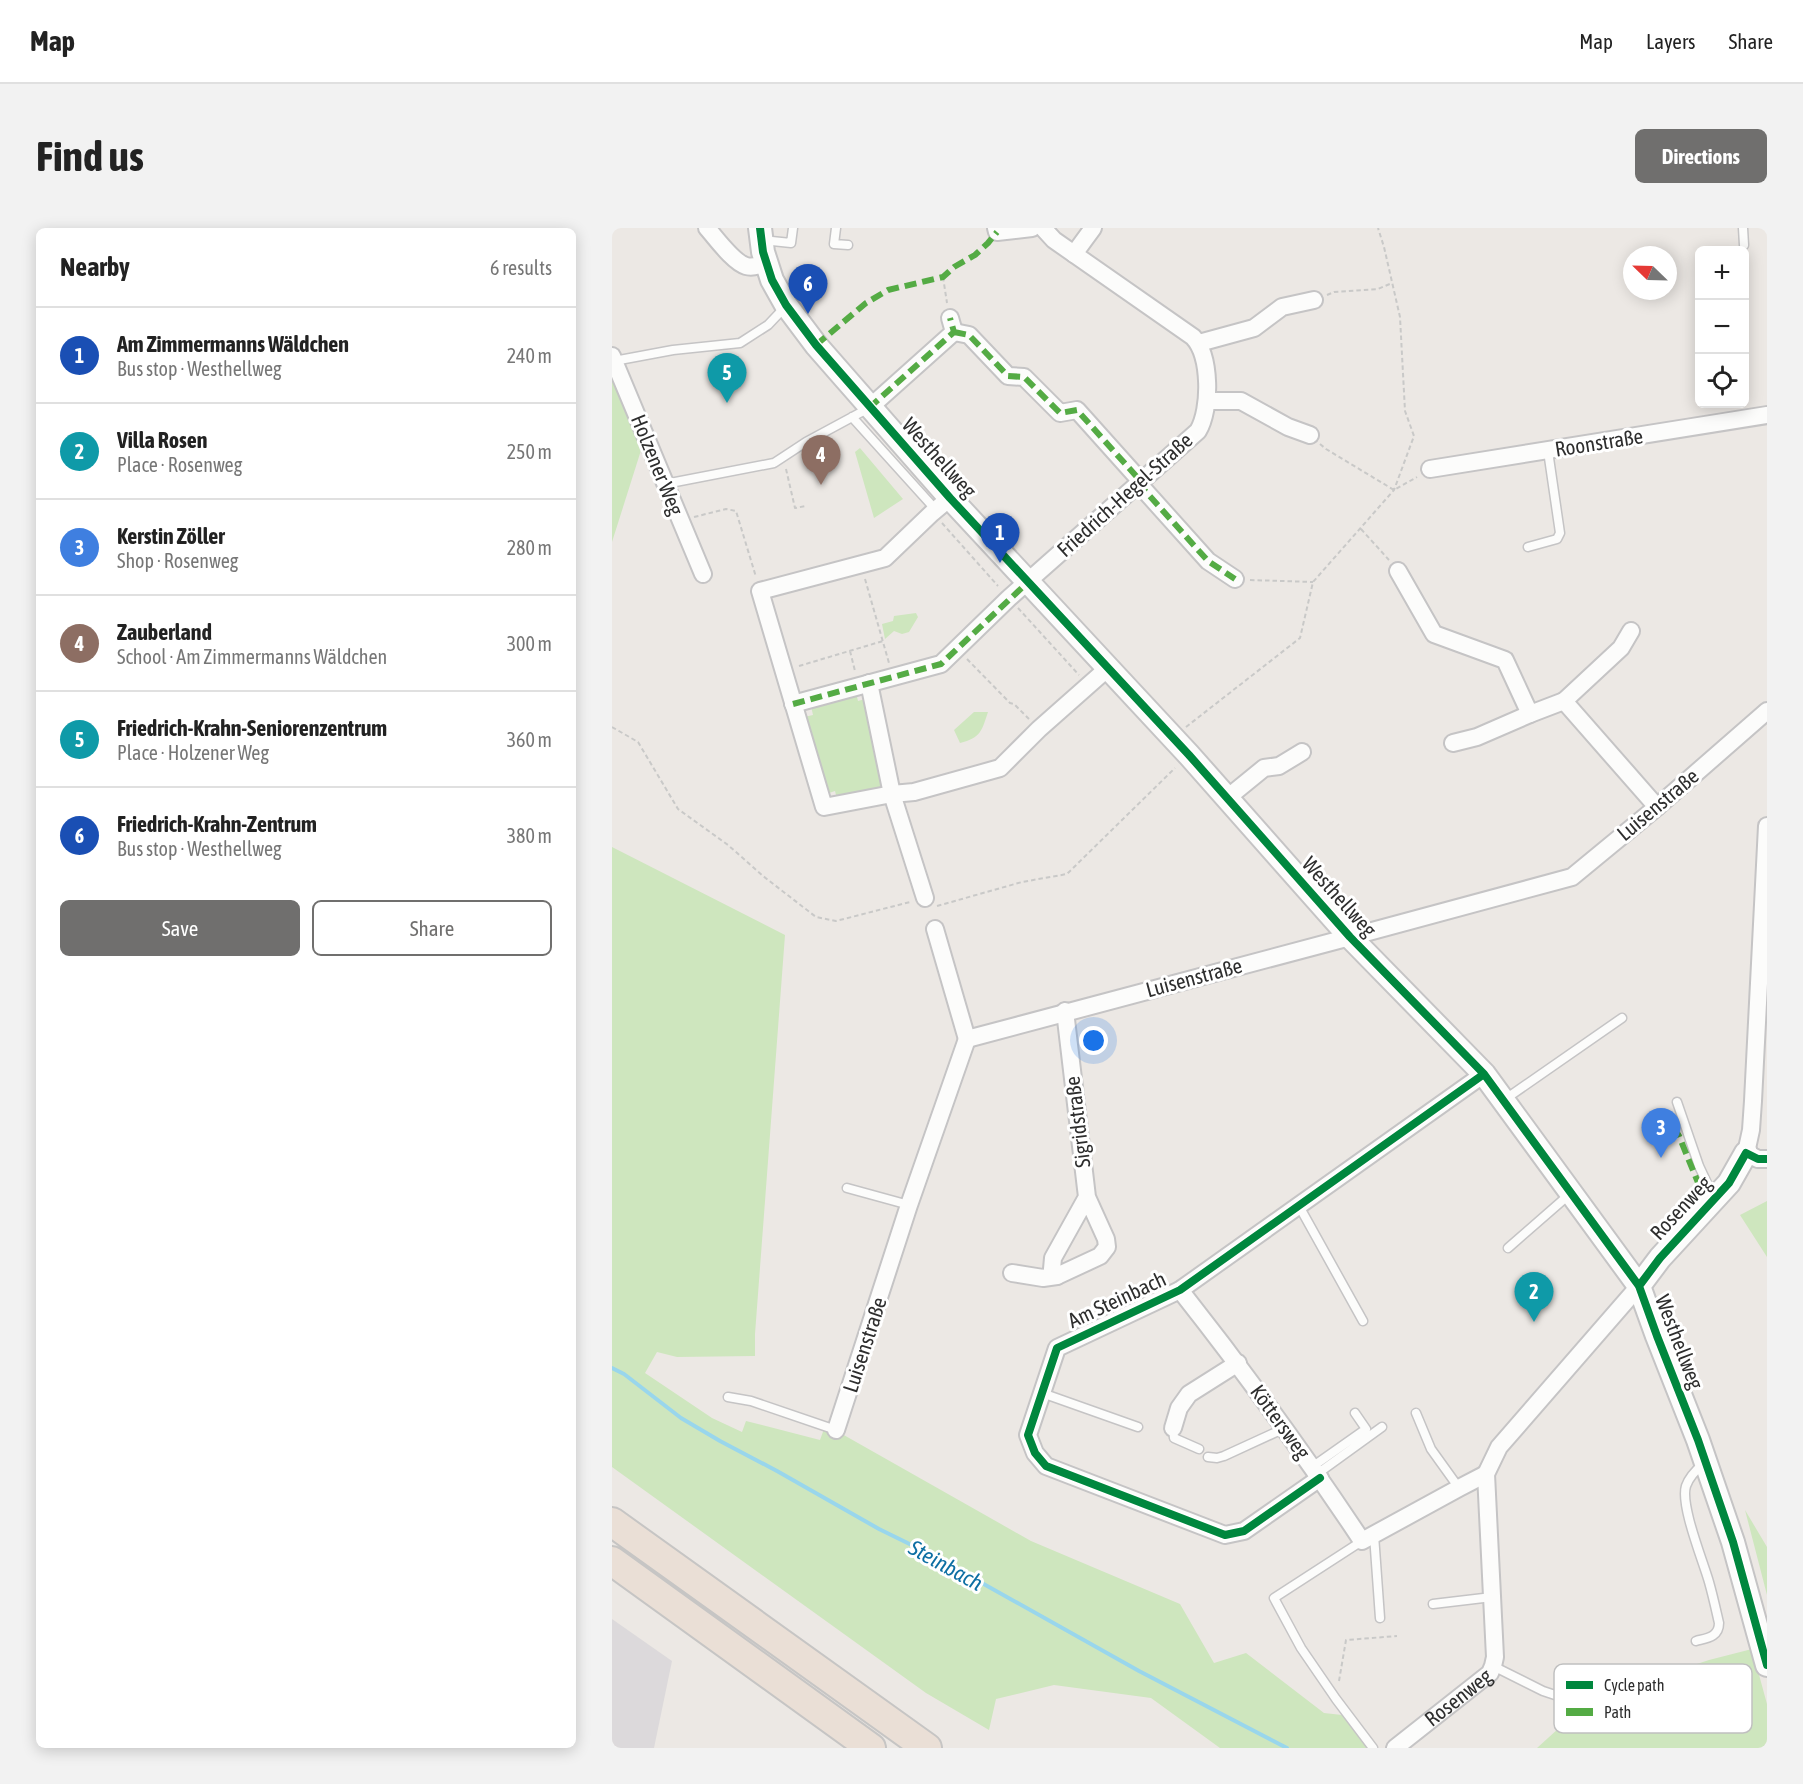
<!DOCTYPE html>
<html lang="en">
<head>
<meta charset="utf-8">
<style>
	body { margin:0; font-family:"Asap Condensed",sans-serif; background:#f2f2f2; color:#222 }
	.controls { position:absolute; right:18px; top:18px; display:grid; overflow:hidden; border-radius:9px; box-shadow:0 3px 15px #0003 }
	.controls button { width:54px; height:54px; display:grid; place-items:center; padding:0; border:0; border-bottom:2px solid #e0e0e0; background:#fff; color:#222; font:30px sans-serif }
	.compass { position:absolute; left:1011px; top:18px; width:54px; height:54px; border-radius:50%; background:#fff; box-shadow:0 3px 15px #0003; rotate:293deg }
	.you { position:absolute; left:482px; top:813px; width:21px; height:21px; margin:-15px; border:4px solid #fff; border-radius:50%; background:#1a73e8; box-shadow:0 0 0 9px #1a73e833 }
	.badge { display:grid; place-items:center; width:39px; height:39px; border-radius:50%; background:#706f6e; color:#fff; font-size:20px; font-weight:700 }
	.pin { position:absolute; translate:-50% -50px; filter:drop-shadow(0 2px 3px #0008) }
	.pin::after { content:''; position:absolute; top:32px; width:21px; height:18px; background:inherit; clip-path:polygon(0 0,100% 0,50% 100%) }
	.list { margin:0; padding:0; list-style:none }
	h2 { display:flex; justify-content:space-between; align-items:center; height:78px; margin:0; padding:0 24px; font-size:26px }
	h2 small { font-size:20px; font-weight:400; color:#767676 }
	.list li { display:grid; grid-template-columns:39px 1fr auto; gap:18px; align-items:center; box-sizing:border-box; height:96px; padding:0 24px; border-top:2px solid #e0e0e0 }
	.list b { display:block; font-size:22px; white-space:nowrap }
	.list p { margin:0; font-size:20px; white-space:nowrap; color:#767676 }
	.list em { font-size:20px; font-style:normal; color:#767676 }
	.actions { display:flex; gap:12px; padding:18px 24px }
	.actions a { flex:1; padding:14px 0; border:2px solid #706f6e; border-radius:9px; text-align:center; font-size:21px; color:#706f6e }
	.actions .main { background:#706f6e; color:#fff }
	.icon { flex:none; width:33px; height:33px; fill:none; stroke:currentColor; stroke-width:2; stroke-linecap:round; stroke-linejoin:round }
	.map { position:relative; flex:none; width:1155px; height:1520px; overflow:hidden; border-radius:9px }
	header { display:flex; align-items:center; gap:36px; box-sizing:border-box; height:84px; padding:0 30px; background:#fff; border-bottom:2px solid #e0e0e0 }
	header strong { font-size:28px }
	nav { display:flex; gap:33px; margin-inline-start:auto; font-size:21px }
	.intro { display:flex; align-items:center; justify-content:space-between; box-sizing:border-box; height:144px; padding:0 36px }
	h1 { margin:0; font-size:42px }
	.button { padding:15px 27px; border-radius:9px; background:#706f6e; color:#fff; font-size:21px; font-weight:700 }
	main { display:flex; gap:36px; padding:0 36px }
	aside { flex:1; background:#fff; border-radius:9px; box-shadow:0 3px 15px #0003 }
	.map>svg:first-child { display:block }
</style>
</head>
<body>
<header>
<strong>Map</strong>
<nav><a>Map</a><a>Layers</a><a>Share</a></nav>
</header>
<div class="intro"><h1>Find us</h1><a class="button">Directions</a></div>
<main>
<aside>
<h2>Nearby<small>6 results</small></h2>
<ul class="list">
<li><span class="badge" style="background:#1a4fb4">1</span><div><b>Am Zimmermanns Wäldchen</b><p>Bus stop · Westhellweg</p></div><em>240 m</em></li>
<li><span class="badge" style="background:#0f9aa8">2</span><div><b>Villa Rosen</b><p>Place · Rosenweg</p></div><em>250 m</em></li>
<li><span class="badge" style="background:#3f7fe0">3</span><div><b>Kerstin Zöller</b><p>Shop · Rosenweg</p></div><em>280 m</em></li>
<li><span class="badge" style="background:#8d6e63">4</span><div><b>Zauberland</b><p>School · Am Zimmermanns Wäldchen</p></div><em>300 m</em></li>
<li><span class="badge" style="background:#0f9aa8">5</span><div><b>Friedrich-Krahn-Seniorenzentrum</b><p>Place · Holzener Weg</p></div><em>360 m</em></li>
<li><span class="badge" style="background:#1a4fb4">6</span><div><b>Friedrich-Krahn-Zentrum</b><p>Bus stop · Westhellweg</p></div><em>380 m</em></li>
</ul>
<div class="actions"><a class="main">Save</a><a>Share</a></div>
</aside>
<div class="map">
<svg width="1155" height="1520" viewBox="0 0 1155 1520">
	<rect width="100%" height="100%" fill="#ece8e4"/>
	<path fill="#dcd9db" d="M0,1391L60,1433L42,1520H0Z"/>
	<path fill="#cee6be" d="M0,142L31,216L0,314Z
		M248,220L291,271L262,290L243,224Z
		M304,385L306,389L297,404L290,406L282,403L273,411L270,396L281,393L282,388Z
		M244,465L246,473L253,471L275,550L268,552L270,559L225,571L223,563L214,566L192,489L201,487L199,478Z
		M362,484H376C370,502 369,510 348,515L342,502Z
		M0,619L173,707L143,1106V1128L65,1129L45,1124L33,1145L100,1190L130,1204L134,1193L208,1212L212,1201L230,1206L419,1313L568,1376L602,1435L634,1425L712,1485L730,1487L759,1520H608L539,1470L442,1457L384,1471L377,1502L314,1465L0,1239Z
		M1155,973V1029L1128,987Z
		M1133,1282L1155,1319V1367Z
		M1140,1421L1155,1476V1520H925L979,1471L1097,1432Z"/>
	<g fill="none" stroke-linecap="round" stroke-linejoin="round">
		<path stroke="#99d6ec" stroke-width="4" d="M0,1140L12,1146L69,1190L108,1213L165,1243L267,1301L320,1327L527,1443L675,1520"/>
		<defs>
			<path id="lane" d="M224,0L222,16L236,17
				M1131,0L1132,17
				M150,12L179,15L181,0
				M2,133L61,122L128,115L156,97L174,78
				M240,189L324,282
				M53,256L162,235L194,214L257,180
				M916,319L945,311L948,305L936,223
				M892,872L1010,790
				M1065,874L1087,938L1102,970
				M235,960L297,977
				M687,978L751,1093
				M896,1020L959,965
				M430,1165L526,1199
				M116,1169L139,1173L224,1202
				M804,1185L819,1221L847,1260
				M561,1200L562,1210L587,1221
				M596,1229L605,1230L612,1228L673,1200
				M700,1239L754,1201L743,1185
				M705,1246L770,1199
				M762,1307L768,1390
				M750,1313L662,1370L689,1420L724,1471L761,1520
				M821,1376L880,1369
				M1084,1413C1095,1410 1107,1409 1107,1395C1104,1382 1101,1368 1097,1354C1091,1333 1068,1277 1074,1258C1077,1249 1084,1242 1091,1236
				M881,1438L931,1463L949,1469L958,1466"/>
			<g id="street">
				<path d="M95,0C104,10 121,34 134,38C141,40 147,37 154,35"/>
				<path d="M384,0L385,4L420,0"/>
				<path d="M462,26L481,0"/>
				<path d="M342,104L357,107L396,148L412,149L448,185L465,182L525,249L526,255L596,333L623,351"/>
				<path d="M587,115L642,100L670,79L702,72"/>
				<path d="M0,128L91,346"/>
				<path d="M596,173H629L676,199L698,207"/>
				<path d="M257,180L342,104L338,90"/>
				<path d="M818,241L1155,187"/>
				<path d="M338,270L320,285L273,330L148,363L212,579L280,566L302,564L388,540L427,501L496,440"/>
				<path d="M786,343L822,406L893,432L918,486L952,473"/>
				<path d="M1019,403L1009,420L952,473L1045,579"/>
				<path d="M257,455L280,566L313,670"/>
				<path d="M181,476L329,436L397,370L586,203C599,181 599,128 581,109L442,12L431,0"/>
				<path d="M841,515L865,509L918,486"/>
				<path d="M614,571L652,540L667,538L690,524"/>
				<path d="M1155,598L1141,873L1139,902L1134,925L1146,931H1155"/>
				<path d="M323,701L355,811"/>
				<path d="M453,783L475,969L441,1030L440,1041L445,1048L488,1028L495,1019L494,1011L475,969"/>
				<path d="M355,811L738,709L960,649L1045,579L1155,483"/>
				<path d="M400,1045L431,1050L445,1048"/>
				<path d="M568,1062C632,1143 693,1227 750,1313L847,1260L874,1246"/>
				<path d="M561,1200L567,1180L577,1166L626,1135"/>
				<path d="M224,1202L297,977L355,811"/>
				<path d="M708,1250L632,1303L613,1307L434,1238L423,1225L416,1207L445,1120L568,1062L872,846"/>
				<path id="s1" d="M783,1520L878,1445L881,1438L883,1429L874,1246L887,1219L1027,1058"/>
			</g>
			<path id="secondary" d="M148,0L151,24L160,52L174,77L204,117L338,270L577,527L738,709L872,846L1027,1058L1045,1108L1086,1212L1121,1314L1155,1437
				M1027,1058L1048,1030L1117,955L1134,925"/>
			<path id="highway" d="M0,1294L315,1520
				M0,1333L259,1520"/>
		</defs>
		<use href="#lane" stroke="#c5c4c5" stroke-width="11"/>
		<use href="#street" stroke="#c5c4c5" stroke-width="20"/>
		<use href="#secondary" stroke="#c5c4c5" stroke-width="26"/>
		<use href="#highway" stroke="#c6c5c4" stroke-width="32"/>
		<path stroke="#c9c9c8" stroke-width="2" stroke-dasharray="4.5 3" stroke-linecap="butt" d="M331,49L335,75
			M715,67L722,64L766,61L780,55
			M708,216L714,221L782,262L805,249
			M174,241L183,280L194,278
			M82,289L114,281L124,283L144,349
			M330,295L386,358
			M749,301L777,332
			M253,351L277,435
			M638,352L701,354
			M406,380L467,447
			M238,423L243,443
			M355,431L398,475L402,476L417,491
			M187,438L271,413
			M0,499L26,514L66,581L116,617L151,648L204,689L224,693L298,674
			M574,499L688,410L701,354L782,262L802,208L793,183L788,89L772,19L766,0
			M325,678L410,654L455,646L563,540
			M1058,906L1060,904
			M727,1453L734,1412L785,1408"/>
		<use href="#lane" stroke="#fcfcfb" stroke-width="8"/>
		<use href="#street" stroke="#fcfcfb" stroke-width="16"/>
		<use href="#secondary" stroke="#fcfcfb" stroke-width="22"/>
		<use href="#highway" stroke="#eadfd6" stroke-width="28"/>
		<path stroke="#54ab44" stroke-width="6" stroke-dasharray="12 6" stroke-linecap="butt" d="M342,104L357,107L396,148L412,149L448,185L465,182L525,249L526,255L596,333L623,351
			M204,117L254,75L276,62L331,49L342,39L363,27L376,15L385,4
			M257,180L342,104L338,90
			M181,476L329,436L416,354
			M1060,904L1063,902L1067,908L1089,962"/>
		<defs>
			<path id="cycleway" d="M148,0L151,24L160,52L174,77L204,117L338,270L577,527L738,709L872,846L1027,1058L1045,1108L1086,1212L1121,1314L1155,1437
				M1027,1058L1048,1030L1117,955L1134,925L1146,931H1155
				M708,1250L632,1303L613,1307L434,1238L423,1225L416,1207L445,1120L568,1062L872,846"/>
		</defs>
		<use href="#cycleway" stroke="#fff" stroke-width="11"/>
		<use href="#cycleway" stroke="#00873e" stroke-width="8"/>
	</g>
	<g text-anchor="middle" stroke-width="6" stroke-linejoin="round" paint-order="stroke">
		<g font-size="21" fill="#2e2e2e" stroke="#fff">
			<text transform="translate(987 215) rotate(-9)" y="7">Roonstraße</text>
			<text transform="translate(327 230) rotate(48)" y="7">Westhellweg</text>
			<text transform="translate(45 237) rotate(68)" y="7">Holzener Weg</text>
			<text transform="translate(513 267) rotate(-42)" y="7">Friedrich-Hegel-Straße</text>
			<text transform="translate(1046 577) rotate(-40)" y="7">Luisenstraße</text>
			<text transform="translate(727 669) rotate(48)" y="7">Westhellweg</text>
			<text transform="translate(582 750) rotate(-15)" y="7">Luisenstraße</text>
			<text transform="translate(466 894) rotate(-97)" y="7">Sigridstraße</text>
			<text transform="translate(1069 980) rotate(-47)" y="7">Rosenweg</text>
			<text transform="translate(505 1072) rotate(-25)" y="7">Am Steinbach</text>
			<text transform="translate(1067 1114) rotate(69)" y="7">Westhellweg</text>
			<text transform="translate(253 1117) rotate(-72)" y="7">Luisenstraße</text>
			<text transform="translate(668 1194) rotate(54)" y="7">Köttersweg</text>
			<text dy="7" stroke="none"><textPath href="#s1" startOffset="81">Rosenweg</textPath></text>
		</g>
		<g font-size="22" font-style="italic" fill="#0d6fa3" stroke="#fff">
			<text transform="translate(334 1337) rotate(29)" y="8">Steinbach</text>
		</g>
	</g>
	<rect x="942" y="1436" width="198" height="69" rx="9" fill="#fff" stroke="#c0c0c0" stroke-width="1.5"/>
	<rect x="954" y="1453" width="27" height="8" fill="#00873e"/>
	<rect x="954" y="1480" width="27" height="8" fill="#54ab44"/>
	<g font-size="16" fill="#2e2e2e">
		<text x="992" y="1463">Cycle path</text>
		<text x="992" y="1490">Path</text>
	</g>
</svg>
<div class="controls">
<button>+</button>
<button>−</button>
<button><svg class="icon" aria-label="locate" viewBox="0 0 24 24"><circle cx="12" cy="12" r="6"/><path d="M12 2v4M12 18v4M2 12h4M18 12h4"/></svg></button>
</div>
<svg class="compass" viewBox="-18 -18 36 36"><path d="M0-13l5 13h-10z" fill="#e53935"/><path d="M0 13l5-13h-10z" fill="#767676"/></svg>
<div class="you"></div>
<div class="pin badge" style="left:388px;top:335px;background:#1a4fb4">1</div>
<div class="pin badge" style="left:922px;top:1094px;background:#0f9aa8">2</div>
<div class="pin badge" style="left:1049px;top:930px;background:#3f7fe0">3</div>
<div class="pin badge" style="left:209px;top:257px;background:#8d6e63">4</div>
<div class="pin badge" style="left:115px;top:175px;background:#0f9aa8">5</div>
<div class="pin badge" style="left:196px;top:86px;background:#1a4fb4">6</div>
</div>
</main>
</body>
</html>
